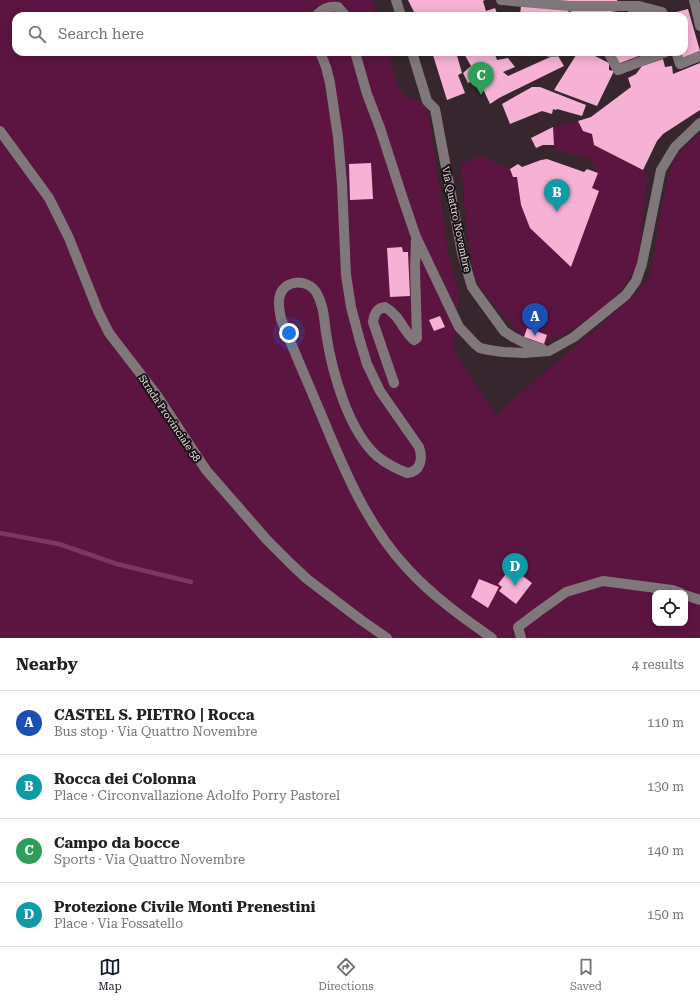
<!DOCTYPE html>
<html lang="en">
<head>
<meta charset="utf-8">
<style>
	body { margin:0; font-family:"Roboto Serif",serif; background:#f6f6f6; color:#202124 }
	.controls { position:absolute; right:12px; bottom:12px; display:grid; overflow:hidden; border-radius:8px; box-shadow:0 2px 10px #0003 }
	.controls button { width:36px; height:36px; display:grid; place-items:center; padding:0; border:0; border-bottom:1px solid #e0e0e0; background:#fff; color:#202124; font:20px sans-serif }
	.you { position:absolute; left:289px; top:333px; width:14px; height:14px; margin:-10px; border:3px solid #fff; border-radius:50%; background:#1a73e8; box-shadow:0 0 0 6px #1a73e833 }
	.badge { display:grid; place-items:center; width:26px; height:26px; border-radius:50%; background:#111827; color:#fff; font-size:13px; font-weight:700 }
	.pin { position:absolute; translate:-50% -33px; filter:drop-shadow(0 1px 2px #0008) }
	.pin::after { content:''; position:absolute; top:21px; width:14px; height:12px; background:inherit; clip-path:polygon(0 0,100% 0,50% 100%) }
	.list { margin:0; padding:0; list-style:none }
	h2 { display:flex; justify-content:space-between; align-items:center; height:52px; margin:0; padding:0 16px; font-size:17px }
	h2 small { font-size:13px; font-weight:400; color:#757577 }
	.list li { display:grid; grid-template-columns:26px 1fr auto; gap:12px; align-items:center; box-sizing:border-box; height:64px; padding:0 16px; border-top:1px solid #e0e0e0 }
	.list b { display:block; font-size:15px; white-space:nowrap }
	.list p { margin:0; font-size:13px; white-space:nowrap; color:#757577 }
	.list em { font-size:13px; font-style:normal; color:#757577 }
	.icon { flex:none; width:22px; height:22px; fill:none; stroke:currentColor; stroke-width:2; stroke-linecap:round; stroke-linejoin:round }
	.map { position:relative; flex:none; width:700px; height:638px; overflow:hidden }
	.search { position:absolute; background:#fff; box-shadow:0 2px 10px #0003; left:12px; right:12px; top:12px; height:44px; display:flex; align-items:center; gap:10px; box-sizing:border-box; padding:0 14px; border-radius:12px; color:#757577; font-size:15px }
	.sheet { height:308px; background:#fff }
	nav { display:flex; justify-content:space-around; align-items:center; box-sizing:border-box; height:56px; border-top:1px solid #e0e0e0; background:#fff; font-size:11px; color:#757577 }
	nav a { display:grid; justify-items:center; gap:2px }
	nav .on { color:#111827 }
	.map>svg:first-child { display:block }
</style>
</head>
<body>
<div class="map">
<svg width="700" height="638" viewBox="0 0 700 638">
	<rect width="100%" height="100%" fill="#37262e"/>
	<path fill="#5c1540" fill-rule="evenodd" d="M0,0H373L378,16H16V52H388L399,89L407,97L423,103L429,114L448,253L459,293L454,347L460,360L496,415L638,292L651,274L660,215L671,166L680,152L700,133V638H0ZM655,593H685V623H655Z
		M578,121L583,131L592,134L594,145L643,170L648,175L638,261C622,302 582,326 544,344L547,335L527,328L524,337L515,329L483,292L475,276L467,232L461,164L481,156L510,169L518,164L523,167L541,160L547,159L584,172L580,184L592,188L598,173L589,158L555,150L553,127Z"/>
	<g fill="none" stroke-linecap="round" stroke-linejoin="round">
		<path stroke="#7f355f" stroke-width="4.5" d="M0,533L59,544L117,564L191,582"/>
	</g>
	<path fill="#f6b1d4" d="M408,0H485L483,1L486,11L495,8L498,16H416Z
		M542,0H617L618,3Z
		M521,5L569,9L568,16H520Z
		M589,8L618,12V16H570L571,9Z
		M688,9L700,51L681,60L679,52H684V16H669V14Z
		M432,52H456L462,73L458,75L465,93L447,100Z
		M463,52H494L497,60L508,58L515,67L503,72L508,76L557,54L564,66L499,98L490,104L478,78L468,83L463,73L471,66Z
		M578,52H587L609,63V70L614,71L597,106L554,90Z
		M614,52H649L618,64Z
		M663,59L665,67L672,66L673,74L700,63V110L663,134L657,141L643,170L594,145L592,134L583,131L578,121L591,117L631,87L628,78L636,74L642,66Z
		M532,87H540L586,105L582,116L557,109L556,110L553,109L552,114L542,111L510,124L502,104Z
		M553,127L554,145H543L536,148L531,138Z
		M547,159L584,172L587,169L598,173L592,188L599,191L571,267L530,228L521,205L517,177H513L510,169L518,164L522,167L541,160Z
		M371,163L373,199L350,200L349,164Z
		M402,247L403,252H408L410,296L390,297L387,248Z
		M440,316L445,327L434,331L429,320Z
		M527,328L547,335L544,344L524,337Z
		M509,570L513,573L515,570L532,583L516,604L499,591L502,587L498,584Z
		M479,579L499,587L488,608L471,597Z"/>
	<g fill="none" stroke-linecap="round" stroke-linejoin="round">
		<path stroke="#80777b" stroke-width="10" d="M396,0L401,16
			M501,0L570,6H639L662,12L664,16
			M694,0L700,26
			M316,16C323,8 329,6 338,7L346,16
			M631,16L639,6
			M320,52L326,67L330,83L338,137L342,184L346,275L351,307L360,341L367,364L380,391L419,447C423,458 421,472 407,473C397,469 387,464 378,457C348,431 332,372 326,333C324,319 324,305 316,292C307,279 286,279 280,295C277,303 280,311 281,319C294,351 308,383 321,414C343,467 366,524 406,567C431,595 462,617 492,638
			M355,52L367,94L380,128L402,196L416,237L459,327L475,344L480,348L489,350L503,352L524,353L549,351L574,337L626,295L636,281L642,264L661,170L675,147L700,123
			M412,52L427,101L435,109L462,253L472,287L504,331L513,337L527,344L543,349
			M549,52H556
			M608,52L618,70L666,52
			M676,52L680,64L700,56
			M0,131L49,198L69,238L98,311L109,333L156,394L206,470L267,540L292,565L307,579L361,620L387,638
			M394,383L373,322C374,314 377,308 385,307C401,317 401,328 414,340L417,338L415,268L416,239
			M685,595L700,600
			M521,638L518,627L538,612L566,592L603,581L672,590L681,593"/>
	</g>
	<g text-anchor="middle" stroke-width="4" stroke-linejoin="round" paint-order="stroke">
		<g font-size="10" fill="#eee2e8" stroke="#191115">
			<text transform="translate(457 219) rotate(78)" y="4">Via Quattro Novembre</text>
			<text transform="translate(170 418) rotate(56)" y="4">Strada Provinciale 58</text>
		</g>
	</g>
</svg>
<div class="controls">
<button><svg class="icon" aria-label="locate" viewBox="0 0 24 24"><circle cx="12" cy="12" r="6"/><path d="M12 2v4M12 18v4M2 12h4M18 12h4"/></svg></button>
</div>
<div class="you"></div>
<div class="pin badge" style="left:535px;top:336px;background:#1a4fb4">A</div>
<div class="pin badge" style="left:557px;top:212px;background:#0f9aa8">B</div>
<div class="pin badge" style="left:481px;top:95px;background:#2e9e5b">C</div>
<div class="pin badge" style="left:515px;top:586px;background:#0f9aa8">D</div>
<div class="search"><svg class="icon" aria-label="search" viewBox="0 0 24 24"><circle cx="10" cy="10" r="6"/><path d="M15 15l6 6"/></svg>Search here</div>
</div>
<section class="sheet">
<h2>Nearby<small>4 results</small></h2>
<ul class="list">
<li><span class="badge" style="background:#1a4fb4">A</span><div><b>CASTEL S. PIETRO | Rocca</b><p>Bus stop · Via Quattro Novembre</p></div><em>110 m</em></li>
<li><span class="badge" style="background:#0f9aa8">B</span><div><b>Rocca dei Colonna</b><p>Place · Circonvallazione Adolfo Porry Pastorel</p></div><em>130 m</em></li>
<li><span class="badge" style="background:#2e9e5b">C</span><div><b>Campo da bocce</b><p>Sports · Via Quattro Novembre</p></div><em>140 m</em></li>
<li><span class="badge" style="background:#0f9aa8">D</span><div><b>Protezione Civile Monti Prenestini</b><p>Place · Via Fossatello</p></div><em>150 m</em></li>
</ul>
</section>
<nav>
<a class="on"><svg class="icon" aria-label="map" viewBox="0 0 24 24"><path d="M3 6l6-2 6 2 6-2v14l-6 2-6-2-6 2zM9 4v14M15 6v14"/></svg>Map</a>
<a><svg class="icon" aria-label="directions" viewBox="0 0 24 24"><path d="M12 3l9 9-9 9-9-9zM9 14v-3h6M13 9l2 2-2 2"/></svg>Directions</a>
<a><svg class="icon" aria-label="saved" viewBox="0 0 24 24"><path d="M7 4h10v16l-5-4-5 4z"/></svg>Saved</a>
</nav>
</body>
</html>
